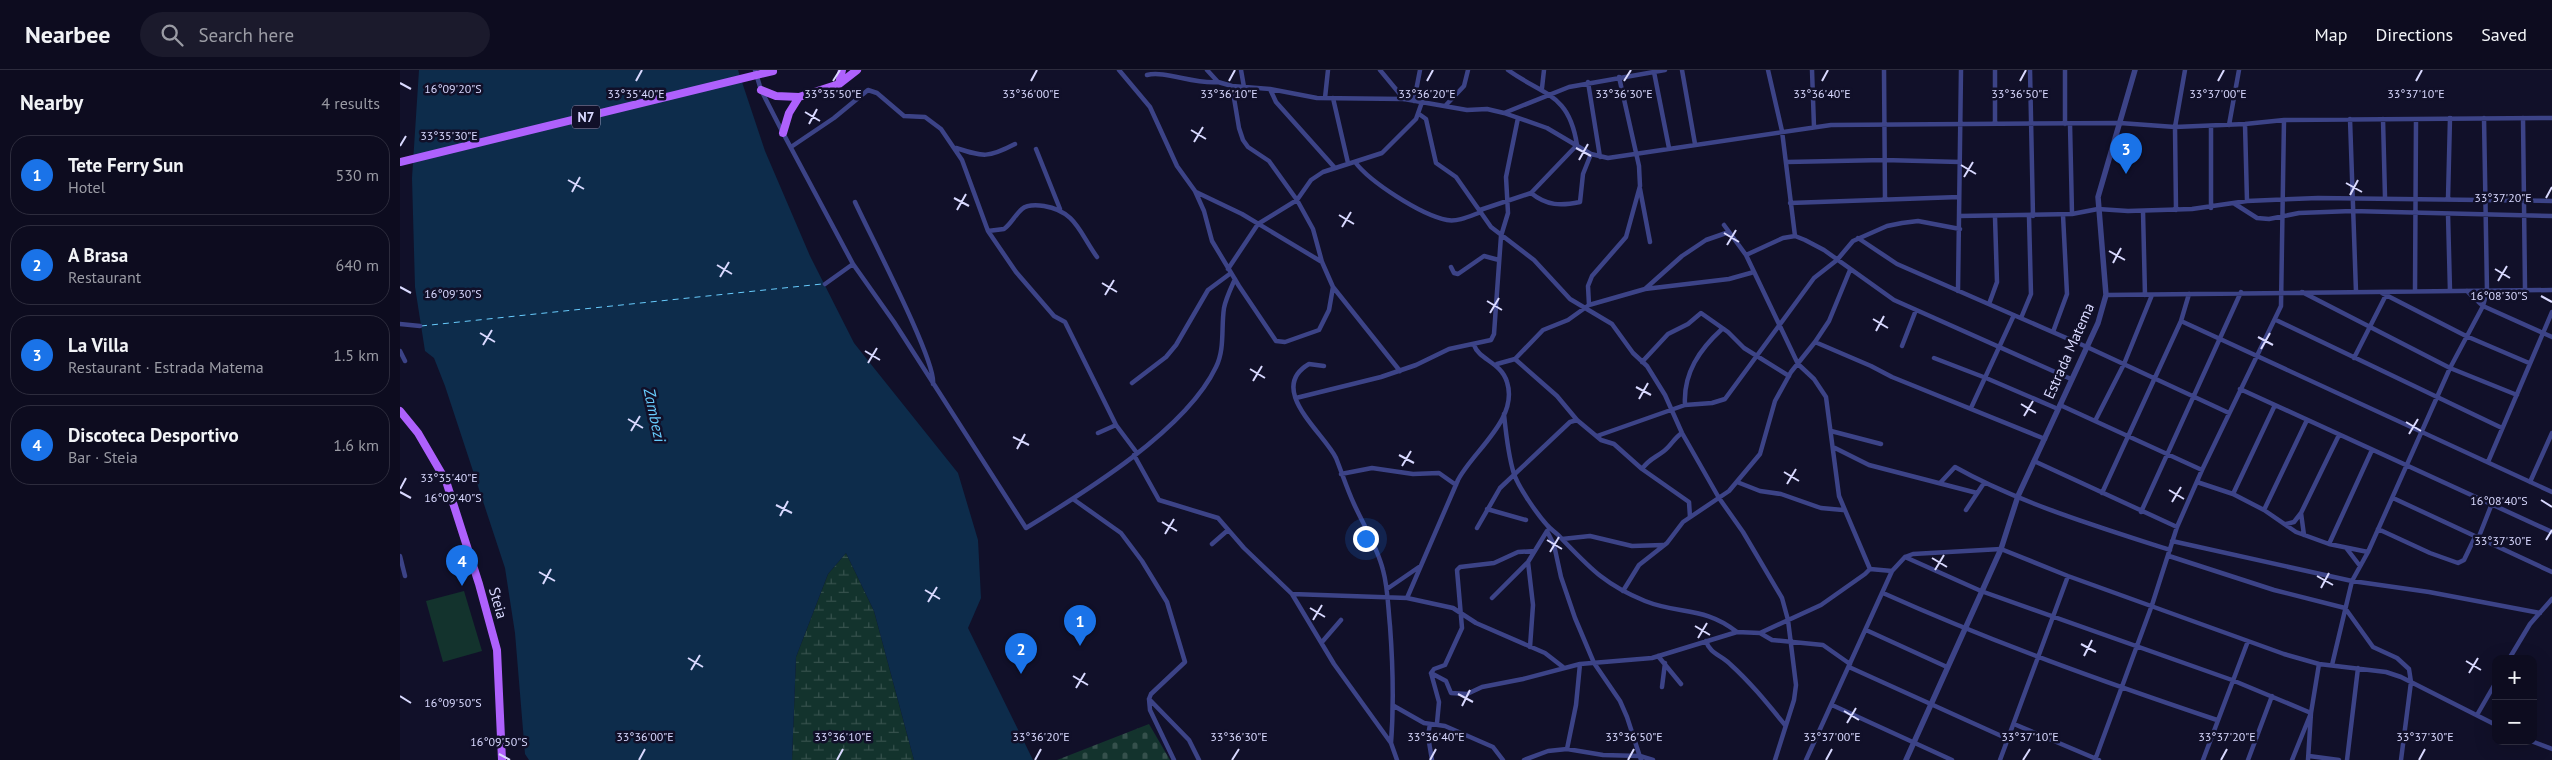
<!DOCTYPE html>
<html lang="en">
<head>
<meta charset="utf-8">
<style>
	body { margin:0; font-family:"PT Sans",sans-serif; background:#1b1a2c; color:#f1f3f6 }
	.controls { position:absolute; right:15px; bottom:15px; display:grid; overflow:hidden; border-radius:10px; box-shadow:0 5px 20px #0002 }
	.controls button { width:45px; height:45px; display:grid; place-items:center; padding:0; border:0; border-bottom:1px solid #2d2c3d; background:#0d0c1f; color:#f1f3f6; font:25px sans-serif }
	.you { position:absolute; left:965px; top:468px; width:18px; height:18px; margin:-12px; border:4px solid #fff; border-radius:50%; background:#1a73e8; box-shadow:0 0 0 8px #1a73e833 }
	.badge { display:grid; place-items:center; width:32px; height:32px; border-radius:50%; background:#1a73e8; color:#fff; font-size:16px; font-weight:700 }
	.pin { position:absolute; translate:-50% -41px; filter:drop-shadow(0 1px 2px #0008) }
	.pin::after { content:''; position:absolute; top:26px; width:18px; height:15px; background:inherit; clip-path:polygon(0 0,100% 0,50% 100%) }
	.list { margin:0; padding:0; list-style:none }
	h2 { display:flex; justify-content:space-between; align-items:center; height:65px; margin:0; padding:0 20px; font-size:21px }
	h2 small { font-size:16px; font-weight:400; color:#9a9ba4 }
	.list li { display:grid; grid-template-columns:32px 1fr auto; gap:15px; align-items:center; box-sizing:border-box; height:80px; margin:0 10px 10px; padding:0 10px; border:1px solid #2d2c3d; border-radius:20px }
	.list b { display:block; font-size:19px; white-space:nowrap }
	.list p { margin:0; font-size:16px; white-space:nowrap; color:#9a9ba4 }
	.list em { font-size:16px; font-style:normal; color:#9a9ba4 }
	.icon { flex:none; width:28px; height:28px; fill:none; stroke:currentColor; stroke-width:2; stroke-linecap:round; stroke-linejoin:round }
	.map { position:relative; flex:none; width:2152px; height:690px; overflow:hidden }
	header { display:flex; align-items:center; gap:30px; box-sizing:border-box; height:70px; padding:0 25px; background:#0d0c1f; border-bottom:1px solid #2d2c3d }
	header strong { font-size:24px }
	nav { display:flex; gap:28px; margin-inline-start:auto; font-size:18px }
	.search { width:350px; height:45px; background:#1b1a2c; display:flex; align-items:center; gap:12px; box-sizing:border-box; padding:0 18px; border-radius:28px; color:#9a9ba4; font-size:19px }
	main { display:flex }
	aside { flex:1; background:#0d0c1f }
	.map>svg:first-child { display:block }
</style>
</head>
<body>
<header>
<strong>Nearbee</strong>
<div class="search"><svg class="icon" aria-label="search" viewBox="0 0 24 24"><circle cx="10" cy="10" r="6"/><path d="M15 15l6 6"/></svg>Search here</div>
<nav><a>Map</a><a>Directions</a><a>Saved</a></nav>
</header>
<main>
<aside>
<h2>Nearby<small>4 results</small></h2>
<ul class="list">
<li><span class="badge">1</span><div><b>Tete Ferry Sun</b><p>Hotel</p></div><em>530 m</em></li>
<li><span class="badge">2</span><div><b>A Brasa</b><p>Restaurant</p></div><em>640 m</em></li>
<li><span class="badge">3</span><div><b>La Villa</b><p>Restaurant · Estrada Matema</p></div><em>1.5 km</em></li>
<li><span class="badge">4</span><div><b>Discoteca Desportivo</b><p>Bar · Steia</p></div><em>1.6 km</em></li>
</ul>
</aside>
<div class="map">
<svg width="2152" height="690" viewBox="0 0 2152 690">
	<defs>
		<pattern id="wetland-marsh" width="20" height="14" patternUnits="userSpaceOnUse" patternTransform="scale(1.25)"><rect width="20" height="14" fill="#13332d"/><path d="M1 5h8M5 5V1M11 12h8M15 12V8" fill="none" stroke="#35504c"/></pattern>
		<pattern id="cemetery-stones" width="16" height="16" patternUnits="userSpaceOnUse" patternTransform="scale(1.25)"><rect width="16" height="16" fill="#13332d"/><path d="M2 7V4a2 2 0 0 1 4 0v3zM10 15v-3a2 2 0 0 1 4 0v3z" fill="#35504c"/></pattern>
	</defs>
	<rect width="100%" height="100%" fill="#111029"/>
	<path fill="url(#wetland-marsh)" d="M446,483L474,541L514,690H392L396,587L428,504Z"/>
	<path fill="url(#cemetery-stones)" d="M749,654L770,690H657Z"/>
	<path fill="#13332d" d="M64,521L82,581L43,592L26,531Z"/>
	<path fill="#0d2c4b" d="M19,0H338L365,81L410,186L454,273L558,403L578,470L581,528L568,558L633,690H514L474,541L446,483L428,504L396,587L392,690H129L125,684L115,563L105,498L45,316L34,288L25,281L15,217L12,108Z"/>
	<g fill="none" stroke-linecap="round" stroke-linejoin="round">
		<path stroke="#68ccfd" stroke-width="1" stroke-dasharray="6 5" stroke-linecap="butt" d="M21,256L422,214"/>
		<path stroke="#3c4387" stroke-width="4.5" d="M355,0L361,20L383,63L453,194L494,252L626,458C685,422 786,360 816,297C825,279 821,258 824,238C826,228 831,218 835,209
			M719,0L750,37L777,96L795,121L804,141L812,171L839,216L876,271L885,272L919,260L929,240L933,217
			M807,0L818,12L832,16L870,19L917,28L1004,29L1067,40L1087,39L1104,43L1147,58L1191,84L1208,88L1431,55L1720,53L1775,57L1845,54L1884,50L2152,48
			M841,0L844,17
			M980,0L1004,29
			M1282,0L1295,74
			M1368,0L1382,61L1395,166
			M1412,0L1414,57
			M1484,0L1485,129
			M1630,0L1633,146
			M1665,0V54
			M1254,2L1269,78
			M747,5C764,0 796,15 818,12
			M1188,12L1200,87
			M832,16L839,58L843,70L848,77L869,91L897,130L913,159L922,192L933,217L1000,301
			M1142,18L1144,0
			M870,19L876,32L935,98
			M925,28L928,0
			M933,28L948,93
			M1014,31L1020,0
			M1046,35L1064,16L1068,0
			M1104,43L1169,17L1265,0
			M1019,44L1026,49L1036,93L1056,107L1091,157L1134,190L1170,229L1212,254L1233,283L1247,296L1265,325L1282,363L1319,428L1343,462L1382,528L1388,550L1396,615L1394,630L1375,690
			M2123,48L2125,219
			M1950,49L1956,222
			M1983,49L1985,127
			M1595,54V0
			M1670,54L1672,144
			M1845,54L1847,131
			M1829,55L1839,0
			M1811,56V138
			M391,77L434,48L468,20L477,23L504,46L525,47L541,59L562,90L588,161L616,202L654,246L665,252L716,355L737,383
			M556,78C584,87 588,88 615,74
			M636,79L660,139
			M955,92C970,112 1021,145 1047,150C1058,152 1070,146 1081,142
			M1387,92L1484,90L1560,92
			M1240,119L1250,172
			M796,122L842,144L922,192
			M1131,123C1147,136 1161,136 1180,132L1183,104L1191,84
			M2048,129L2050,48
			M455,132C468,161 537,292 533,314
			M1390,133L1559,127
			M1835,134L1857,148L1869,149L1899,143L1952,141L2152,146
			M1080,140L1131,123L1177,75C1169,23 1144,26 1108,0
			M1776,140L1775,57L1785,0
			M1743,141L1745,225
			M2048,144L2050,221
			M1559,146L1672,144L1698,139L1728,141L1792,139L1847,131L1918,128L2152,131
			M1324,155L1346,185L1398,294L1414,309L1426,327L1439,426L1470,499L1492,501
			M588,161L604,159C611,154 615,145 622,139C628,134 637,135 644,136C676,141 680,164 697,187
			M1458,168L1497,194L1687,277L1829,343
			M1346,185L1383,168L1395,166L1405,170L1424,180L1494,230L1671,309
			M1051,197L1054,203L1058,204L1084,186L1099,190
			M828,199L858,154L897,130L911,110L923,102L982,83L1016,49L1022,32
			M425,214L453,194
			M1245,219L1282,186L1306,170L1329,162
			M1558,221L1561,0
			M2015,221L2016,50
			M2067,221L2083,236L2152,267
			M1902,222L2050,298L2117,325
			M1982,223L2066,266L2129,293
			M1706,225L2152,220
			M1589,234L1597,212L1595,147
			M1189,235L1188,216L1192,206L1226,167L1240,116L1239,96L1219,7
			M1621,248L1631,224L1629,146
			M1876,250L2102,358
			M1781,251L2152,422
			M0,254L20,256
			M1653,262L1667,224L1663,145
			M1415,272L1471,296L1492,307L1645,369
			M1502,276L1516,240
			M0,281L5,291
			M1534,288L1586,308L1658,339
			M1954,288L1986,225
			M1115,289L1157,326L1177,350L1201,370L1214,374L1242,399L1289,432L1290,447
			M1242,292L1268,264L1288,254L1301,243L1328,262L1344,278L1389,306
			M1097,294L1115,289L1143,260L1168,250L1189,235L1245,219L1329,209L1354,202
			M924,296L909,294C866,319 924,363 936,388C942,403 947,419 954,434C964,456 977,476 983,500C988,518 988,537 990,556C993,596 994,634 991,673
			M732,313L766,287L776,275L808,220L831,203
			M1840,319L2152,462
			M896,328L981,307L1016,295L1049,279L1091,270L1094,264L1101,166L1108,143L1106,107L1118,48
			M1285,335C1283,303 1300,279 1322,259
			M1660,335L1802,400
			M1571,338L1614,245
			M1104,344C1106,364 1108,385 1114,404C1119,418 1137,444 1147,455C1151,460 1157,463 1161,468C1190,498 1205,515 1245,531C1280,545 1304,536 1337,562
			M1695,351L1724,294L1752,225
			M1431,361L1481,374
			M698,363L716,355
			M1197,366L1285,335L1312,333L1325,329L1414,208L1437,190L1453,171L1487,156L1502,153L1518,151L1560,159
			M1433,377L1469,395L1577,423
			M734,385L759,430L818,448L844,478L892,524L934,594L991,673L997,690
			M1634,391L1777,457
			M2088,392L2152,242
			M1242,399C1249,389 1255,388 1264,381C1271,376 1274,368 1282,363
			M941,404L972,398L1013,404L1039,403L1056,415
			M1337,412L1360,421L1381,424L1421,438L1443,440
			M1541,412L1555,397C1619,433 1699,457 1770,480
			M1797,412L1833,424L1864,440L1896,462L1929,474L1968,482
			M2130,412L2152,363
			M1702,423L1781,251L1789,224
			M1833,424L1875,335
			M1993,428L2152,502
			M673,429L721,463L742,491L767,532L785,592L751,624L749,629L750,640L774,690
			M1087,439L1126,450
			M1566,440L1584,413
			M1864,440L1907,350
			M1741,442L1841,222
			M1901,443L1904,465
			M1886,454L1894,452L1901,443L1939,365
			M1077,458L1100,418L1170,352L1177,350
			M1978,459L2030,483L2058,493L2064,490L2075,467
			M1147,461L1154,475L1161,507L1175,548L1194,593L1220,631L1227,647L1241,690
			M1162,469L1190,466L1232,476L1263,475
			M2078,469L2091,436
			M1772,471L1952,511L2029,522L2140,543
			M812,474L828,460
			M1929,474L1972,380
			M1947,479L1960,496
			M0,486L5,506
			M1769,486L1874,520L1945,538L1973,577L1997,588L2009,599L2011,612L2001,690
			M1505,487L1581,521L1832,610L1911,643L1892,690
			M1128,492L1133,535L1130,577
			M987,519L1019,497
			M1223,521L1239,495L1267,473L1283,452L1329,421L1360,384L1375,331L1391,302L1415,272L1429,251L1450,200
			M1483,523C1592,572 1704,612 1817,650
			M892,524L1007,528L1053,538L1076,553L1145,583L1163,597
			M1007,528L1058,410C1073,381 1119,349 1107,312C1101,292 1079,290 1074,275
			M1092,528L1128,492L1147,461
			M1466,560L1547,597
			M1360,563L1372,570L1423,575L1450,594
			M1306,571C1310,584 1321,585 1330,594C1351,613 1367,633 1385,655
			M922,572L941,550
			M1258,586L1281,614
			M2109,589L2130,554L2152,529
			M1932,595L1952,511L1968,482L2050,298L2083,236L2087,221L2084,48
			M1449,597L1608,669
			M1031,603L1046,611L1051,623L1067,624L1082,617L1123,609L1180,594L1252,588L1337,562L1360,563L1421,535L1465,504L1470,499
			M1262,617L1265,593
			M749,629L789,670L799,690
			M1432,635L1552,690
			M994,636L1024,653L1045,656L1093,677L1103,690
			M2077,645L2096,612
			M1037,653L1039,632L1031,603L1034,599L1045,595L1062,558L1057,500L1060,497L1094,493L1118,482L1135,481
			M1030,654L1028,666L1032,690
			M1614,654L1699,690
			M2131,671L2152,679
			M1167,679L1176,635L1180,594
			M1909,686L1939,690
			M1124,690L1148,681L1167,679L1203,685L1240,686L1253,690
			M1406,690L1492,501L1505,487L1513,484L1601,479L1668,506L1884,584L1919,594L1986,602L2001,607L2096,655
			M1600,690L1668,506
			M1695,690L1752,535L1777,457L1802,400L1881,236L1884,50
			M1803,690L1848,571
			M1848,690L1872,626
			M1908,690L1911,643L1919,594
			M1947,690L1958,598"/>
		<path stroke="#3c4387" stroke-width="5.5" d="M1506,690L1601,479L1618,426L1698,253L1706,225L1698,127L1735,0"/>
		<path stroke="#ae61fd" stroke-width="8" d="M439,14L442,0
			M361,20L376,26L399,27
			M383,63L389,43L399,27L439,14L457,0
			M0,341L18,363L46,411L79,514L97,580L102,690"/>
		<path stroke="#ae61fd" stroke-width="8" d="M0,92L373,1"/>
	</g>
	<path fill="none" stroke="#d9d9ff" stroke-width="2" d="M236,11L242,0M433,11L440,0M631,11L637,0M829,11L835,0M1027,11L1033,0M1224,11L1231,0M1422,11L1428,0M1620,11L1626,0M1818,11L1824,0M2016,11L2022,0M0,13L11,19M405,42L420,51M409,54L417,39M791,60L806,69M794,72L803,57M0,76L6,66M1176,78L1191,86M1179,90L1188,74M1561,95L1576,104M1564,107L1573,92M168,110L184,119M1946,113L1962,122M172,122L180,107M1950,125L1958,110M554,128L569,136M2146,128L2152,117M557,140L566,124M939,145L954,154M942,157L951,142M1324,163L1339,172M1327,175L1336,160M1709,181L1725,190M1713,193L1721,178M317,195L332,204M2095,199L2110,208M320,207L329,192M2098,211L2107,196M702,213L717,222M0,217L11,223M705,225L714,210M2141,226L2152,232M1087,231L1102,240M1090,243L1099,228M1473,249L1488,258M1476,261L1484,246M80,263L95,272M1858,267L1873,275M83,275L92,260M1861,279L1870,263M465,281L480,290M468,293L477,278M850,299L865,308M853,311L862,296M1236,317L1251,325M1239,329L1248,313M1621,334L1636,343M1624,346L1633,331M228,349L243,358M2006,352L2021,361M231,361L240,346M2009,364L2018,349M613,367L629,375M617,379L625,364M999,385L1014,393M1002,396L1011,381M1384,402L1399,411M1387,414L1396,399M0,419L6,408M1769,420L1784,429M0,422L11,428M2141,430L2152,437M1772,432L1781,417M376,435L392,443M380,446L388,431M762,452L777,461M765,464L774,449M1147,470L1162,479M2146,470L2152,460M1150,482L1159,467M1532,488L1547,497M1535,500L1544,485M139,502L155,511M1917,506L1933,515M143,514L151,499M1921,518L1929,503M525,520L540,529M528,532L537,517M910,538L925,547M913,550L922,535M1295,556L1310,565M1298,568L1307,553M1681,574L1696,582M1684,586L1692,570M288,588L303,597M2066,591L2081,600M291,600L300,585M2069,603L2078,588M673,606L688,615M676,618L685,603M1058,624L1073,632M0,626L11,633M1062,636L1070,620M1444,641L1459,650M1447,653L1456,638M99,684L110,690M239,690L245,679M437,690L443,679M635,690L641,679M832,690L839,679M1030,690L1036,679M1228,690L1234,679M1426,690L1432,679M1623,690L1630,679M1821,690L1827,679M2019,690L2025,679"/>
	<g text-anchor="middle" stroke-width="5" stroke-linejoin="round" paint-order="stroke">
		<rect fill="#111029" stroke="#9d9dbf" stroke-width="1" x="172" y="35.5" width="28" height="23" rx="4"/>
		<g font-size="14" font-weight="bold" fill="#d9d9ff">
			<text x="186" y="52">N7</text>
		</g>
		<g font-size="15" fill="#d9d9ff" stroke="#111029">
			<text transform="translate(1669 281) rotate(-66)" y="5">Estrada Matema</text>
			<text transform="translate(98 533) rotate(74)" y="5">Steia</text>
		</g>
		<g font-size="16" font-style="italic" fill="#68ccfd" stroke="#111029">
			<text transform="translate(255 345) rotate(78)" y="6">Zambezi</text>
		</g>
	</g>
	<g font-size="12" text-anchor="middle" fill="#d9d9ff" stroke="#111029" stroke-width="5" stroke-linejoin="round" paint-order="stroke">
		<text x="53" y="23">16°09'20"S</text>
		<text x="236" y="28">33°35'40"E</text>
		<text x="433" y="28">33°35'50"E</text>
		<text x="631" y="28">33°36'00"E</text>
		<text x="829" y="28">33°36'10"E</text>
		<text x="1027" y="28">33°36'20"E</text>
		<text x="1224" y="28">33°36'30"E</text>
		<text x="1422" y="28">33°36'40"E</text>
		<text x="1620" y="28">33°36'50"E</text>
		<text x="1818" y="28">33°37'00"E</text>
		<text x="2016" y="28">33°37'10"E</text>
		<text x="49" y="70">33°35'30"E</text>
		<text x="2103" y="132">33°37'20"E</text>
		<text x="53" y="228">16°09'30"S</text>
		<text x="2099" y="230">16°08'30"S</text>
		<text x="49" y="412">33°35'40"E</text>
		<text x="53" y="432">16°09'40"S</text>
		<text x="2099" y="435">16°08'40"S</text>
		<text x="2103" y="475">33°37'30"E</text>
		<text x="53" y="637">16°09'50"S</text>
		<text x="245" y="671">33°36'00"E</text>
		<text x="443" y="671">33°36'10"E</text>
		<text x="641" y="671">33°36'20"E</text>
		<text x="839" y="671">33°36'30"E</text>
		<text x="1036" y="671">33°36'40"E</text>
		<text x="1234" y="671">33°36'50"E</text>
		<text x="1432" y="671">33°37'00"E</text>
		<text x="1630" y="671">33°37'10"E</text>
		<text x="1827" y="671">33°37'20"E</text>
		<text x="2025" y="671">33°37'30"E</text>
		<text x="99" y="676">16°09'50"S</text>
	</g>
</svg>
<div class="controls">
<button>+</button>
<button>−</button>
</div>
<div class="you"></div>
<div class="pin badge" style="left:680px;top:576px">1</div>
<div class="pin badge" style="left:621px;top:604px">2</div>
<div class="pin badge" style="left:1726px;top:104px">3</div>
<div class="pin badge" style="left:62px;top:516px">4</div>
</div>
</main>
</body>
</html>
